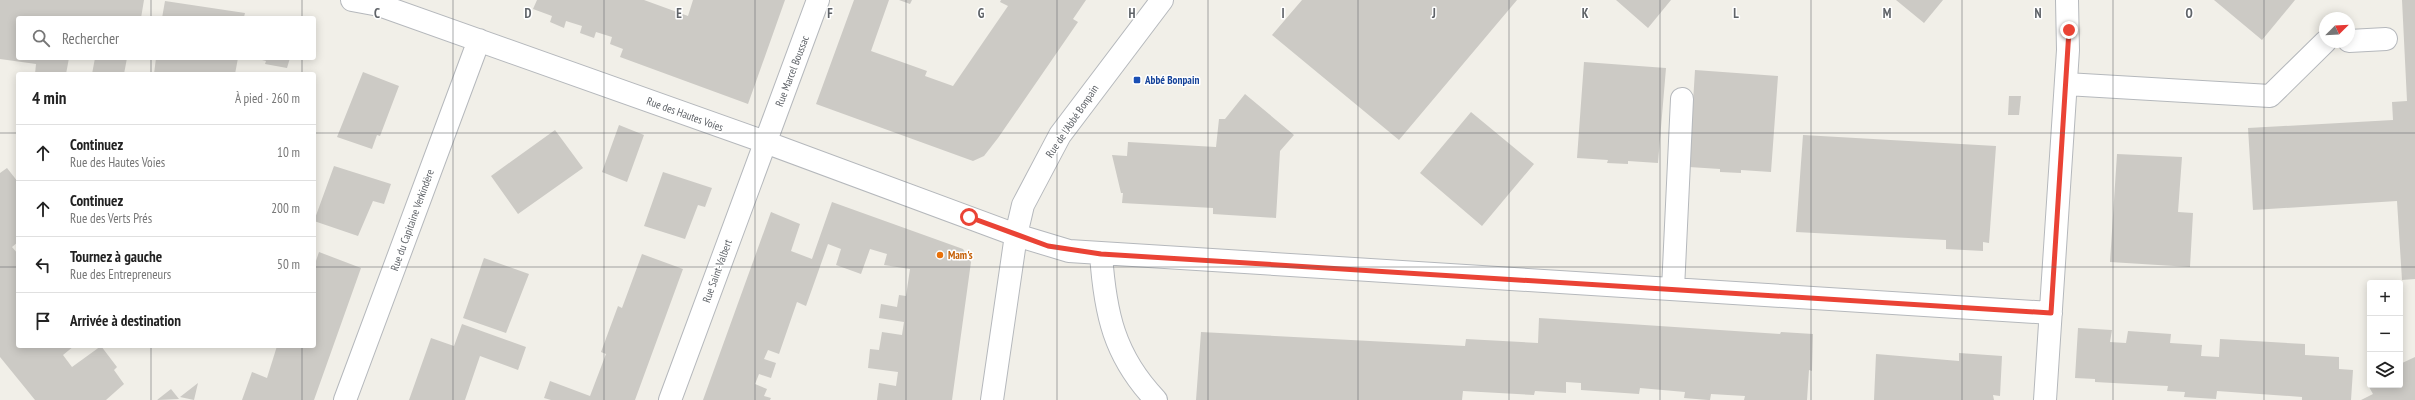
<!DOCTYPE html>
<html lang="fr">
<head>
<meta charset="utf-8">
<style>
	body { margin:0; font-family:"PT Sans Narrow",sans-serif; background:#f6f6f6; color:#222 }
	.controls { position:absolute; right:12px; bottom:12px; display:grid; overflow:hidden; border-radius:4px; box-shadow:0 2px 10px #0003 }
	.controls button { width:36px; height:36px; display:grid; place-items:center; padding:0; border:0; border-bottom:1px solid #e0e0e0; background:#fff; color:#222; font:20px sans-serif }
	.compass { position:absolute; left:2319px; top:12px; width:36px; height:36px; border-radius:50%; background:#fff; box-shadow:0 2px 10px #0003; rotate:66deg }
	.stop { position:absolute; width:12px; height:12px; margin:-9px; border:3px solid #ea4335; border-radius:50%; background:#fff }
	.stop.end { background:#ea4335; border-color:#fff; box-shadow:0 1px 4px #0008 }
	.list { margin:0; padding:0; list-style:none }
	h2 { display:flex; justify-content:space-between; align-items:center; height:52px; margin:0; padding:0 16px; font-size:17px }
	h2 small { font-size:13px; font-weight:400; color:#767676 }
	.list li { display:grid; grid-template-columns:26px 1fr auto; gap:12px; align-items:center; box-sizing:border-box; height:56px; padding:0 16px; border-top:1px solid #e0e0e0 }
	.list b { display:block; font-size:15px; white-space:nowrap }
	.list p { margin:0; font-size:13px; white-space:nowrap; color:#767676 }
	.list em { font-size:13px; font-style:normal; color:#767676 }
	.icon { flex:none; width:22px; height:22px; fill:none; stroke:currentColor; stroke-width:2; stroke-linecap:round; stroke-linejoin:round }
	.map { position:relative; flex:none; width:2415px; height:400px; overflow:hidden }
	.search { position:absolute; background:#fff; box-shadow:0 2px 10px #0003; left:16px; top:16px; width:300px; height:44px; display:flex; align-items:center; gap:10px; box-sizing:border-box; padding:0 14px; border-radius:4px; color:#767676; font-size:15px }
	.panel { position:absolute; background:#fff; box-shadow:0 2px 10px #0003; left:16px; top:72px; width:300px; height:276px; border-radius:4px }
	.map>svg:first-child { display:block }
</style>
</head>
<body>
<div class="map">
<svg width="2415" height="400" viewBox="0 0 2415 400">
	<rect width="100%" height="100%" fill="#f1efe8"/>
	<path fill="#cccac5" d="M0,0H144L141,18H18V58H69L66,74H35L36,64L0,59Z
		M537,0H644L688,16L693,0H785L748,104L620,57L623,49L610,44L612,37L596,32L594,38L580,33L582,26L566,21L564,28L550,22L552,16L533,9Z
		M854,0H889L871,51L927,71L925,76L953,86L1008,6L1000,2L1001,0H1086L1073,19L1078,22L998,138L984,156L973,161L816,104Z
		M899,0H912L910,4Z
		M1302,0H1517L1399,140L1272,35Z
		M1616,0H1671L1648,28Z
		M1896,0H1943L1924,23Z
		M2214,0H2295L2262,40Z
		M2402,0H2415V279L2402,280L2397,201L2253,210L2248,128L2393,120L2392,102L2407,101Z
		M165,1L245,13L244,17L248,18H162Z
		M95,58H127L124,74H92Z
		M156,58H238L235,74H154Z
		M254,58H290L287,68L265,64L266,61Z
		M1584,62L1666,68L1658,163L1628,161V164L1607,163L1608,160L1577,158Z
		M1695,70L1778,76L1771,172L1741,170V173L1720,172V169L1689,167Z
		M363,72L399,86L380,136L377,135L372,149L337,137Z
		M1245,94L1294,135L1280,151L1276,218L1213,214V208L1122,203L1123,193H1121L1112,155L1127,156L1128,142L1216,147L1219,119H1225Z
		M2009,96H2021L2019,115H2008Z
		M1471,112L1534,164L1482,226L1420,173Z
		M619,125L644,135L627,182L602,172Z
		M555,130L583,168L518,214L491,176Z
		M1803,135L1996,146L1989,243L1983,242V251L1946,249V240L1796,232Z
		M2117,154L2182,157L2178,212L2193,213L2190,267L2110,262Z
		M334,166L391,184L384,204L373,201L358,236L314,221Z
		M7,168L18,182V242L12,247L18,254V346H74L63,355L72,367L101,346L117,367L114,370L124,384L106,400H35L0,357V173Z
		M663,172L712,188L705,207L698,205L685,239L644,226Z
		M832,202L963,249L971,262L952,400H877L879,383L896,386L898,372L868,368L870,349L879,350L882,332L902,335L904,322L879,318L881,304L897,307L899,295L906,296L910,269L884,265L887,254L870,249L861,274L836,265L841,249L828,244L806,306L797,302L779,354L768,350L764,359L776,363L771,378L759,374L755,384L767,389L764,396L771,398L770,400H703L771,212L800,224L791,251L812,259Z
		M319,252L361,268L314,400H242L252,372L267,378L277,346H314V267Z
		M642,254L683,269L635,400H551L544,398L550,381L590,396L606,354L601,352L618,306L622,308Z
		M484,258L529,274L506,333L463,318Z
		M1539,318L1780,334L1781,332L1813,334L1812,371L1809,370L1807,400H1744L1745,396L1711,394L1710,400H1708L1684,398L1685,392L1640,388L1639,394L1581,390V383L1566,382V393L1535,391L1534,395L1463,391L1462,400H1196L1201,332L1465,346L1466,339L1538,343Z
		M462,324L526,347L518,370L480,356L465,400H409L431,338L454,346Z
		M2078,328L2112,330L2110,342L2126,343L2128,331L2171,334L2170,343L2202,345L2201,356L2219,357L2220,339L2305,344V355L2339,357V369L2353,370L2351,400H2302V397L2217,391L2216,399L2184,397L2185,392L2167,391L2168,386L2095,382V379L2075,378Z
		M1959,353L2002,356L2000,396L1993,395L1994,400H1874L1876,354L1959,361Z
		M2415,357V400H2361L2373,394L2369,387L2372,385H2400V364Z
		M198,383L194,400L180,397Z
		M171,389L179,399L157,400Z"/>
	<g fill="none" stroke-linecap="round" stroke-linejoin="round">
		<defs>
			<path id="minor" d="M352,0L379,5L765,142L1016,235L1069,251L2051,313
				M2349,41L2386,39
				M2066,84L2270,96L2325,42
				M1101,254C1105,313 1114,356 1156,400
				M1673,289L1682,99
				M345,400L479,40
				M670,400L818,0
				M992,400L1016,235L1023,205L1060,135L1162,0
				M2045,400L2068,50L2067,0"/>
		</defs>
		<use href="#minor" stroke="#b5b8bc" stroke-width="24"/>
		<use href="#minor" stroke="#fff" stroke-width="22"/>
	</g>
	<g fill="none" stroke-linecap="round" stroke-linejoin="round">
		<path stroke="#ea4335" stroke-width="5" d="M969,217L1048,246L1101,254L2051,313L2069,30"/>
	</g>
	<path fill="none" stroke="#5f6368" stroke-width="1" stroke-opacity="0.55" d="M151,0V18M302,0V18M453,0V400M604,0V400M755,0V400M906,0V400M1057,0V400M1208,0V400M1358,0V400M1509,0V400M1660,0V400M1811,0V400M1962,0V400M2113,0V400M2264,0V400M151,58V74M302,58V74M0,133H18M314,133H2415M0,267H18M314,267H2415M151,346V400M302,346V400"/>
	<rect fill="#1a4fb4" stroke="#fff" stroke-width="1.5" x="1133" y="76" width="8" height="8" rx="2"/>
	<circle fill="#e8710a" stroke="#fff" stroke-width="1.5" cx="940" cy="255" r="4"/>
	<g text-anchor="middle" stroke-width="3" stroke-linejoin="round" paint-order="stroke">
		<g font-size="11" fill="#5f6368" stroke="#fff">
			<text transform="translate(792 71) rotate(-69)" y="4">Rue Marcel Boussac</text>
			<text transform="translate(685 114) rotate(20)" y="4">Rue des Hautes Voies</text>
			<text transform="translate(1072 121) rotate(-56)" y="4">Rue de l'Abbé Bonpain</text>
			<text transform="translate(412 220) rotate(-70)" y="4">Rue du Capitaine Verkindère</text>
			<text transform="translate(717 271) rotate(-70)" y="4">Rue Saint-Valbert</text>
		</g>
		<g font-size="11" font-weight="bold" fill="#164399" stroke="#fff" text-anchor="start">
			<text x="1145" y="84">Abbé Bonpain</text>
		</g>
		<g font-size="11" font-weight="bold" fill="#c56008" stroke="#fff" text-anchor="start">
			<text x="948" y="259">Mam's</text>
		</g>
	</g>
	<g font-size="13" text-anchor="middle" font-weight="bold" fill="#5f6368" stroke="#fff" stroke-width="3" stroke-linejoin="round" paint-order="stroke">
		<text x="377" y="18">C</text>
		<text x="528" y="18">D</text>
		<text x="679" y="18">E</text>
		<text x="830" y="18">F</text>
		<text x="981" y="18">G</text>
		<text x="1132" y="18">H</text>
		<text x="1283" y="18">I</text>
		<text x="1434" y="18">J</text>
		<text x="1585" y="18">K</text>
		<text x="1736" y="18">L</text>
		<text x="1887" y="18">M</text>
		<text x="2038" y="18">N</text>
		<text x="2189" y="18">O</text>
	</g>
</svg>
<div class="controls">
<button>+</button>
<button>−</button>
<button><svg class="icon" aria-label="layers" viewBox="0 0 24 24"><path d="M12 4l9 5-9 5-9-5zM3 14l9 5 9-5"/></svg></button>
</div>
<svg class="compass" viewBox="-18 -18 36 36"><path d="M0-13l5 13h-10z" fill="#e53935"/><path d="M0 13l5-13h-10z" fill="#767676"/></svg>
<div class="stop" style="left:969px;top:217px"></div>
<div class="stop end" style="left:2069px;top:30px"></div>
<div class="search"><svg class="icon" aria-label="search" viewBox="0 0 24 24"><circle cx="10" cy="10" r="6"/><path d="M15 15l6 6"/></svg>Rechercher</div>
<section class="panel">
<h2>4 min<small>À pied · 260 m</small></h2>
<ul class="list">
<li><svg class="icon" aria-label="ahead" viewBox="0 0 24 24"><path d="M12 20V5M6 11l6-6 6 6"/></svg><div><b>Continuez</b><p>Rue des Hautes Voies</p></div><em>10 m</em></li>
<li><svg class="icon" aria-label="ahead" viewBox="0 0 24 24"><path d="M12 20V5M6 11l6-6 6 6"/></svg><div><b>Continuez</b><p>Rue des Verts Prés</p></div><em>200 m</em></li>
<li><svg class="icon" aria-label="left" viewBox="0 0 24 24"><path d="M17 20v-9H6M10 6l-5 5 5 5"/></svg><div><b>Tournez à gauche</b><p>Rue des Entrepreneurs</p></div><em>50 m</em></li>
<li><svg class="icon" aria-label="arrive" viewBox="0 0 24 24"><path d="M6 21V4h12l-3 4 3 4H6"/></svg><div><b>Arrivée à destination</b></div></li>
</ul>
</section>
</div>
</body>
</html>
